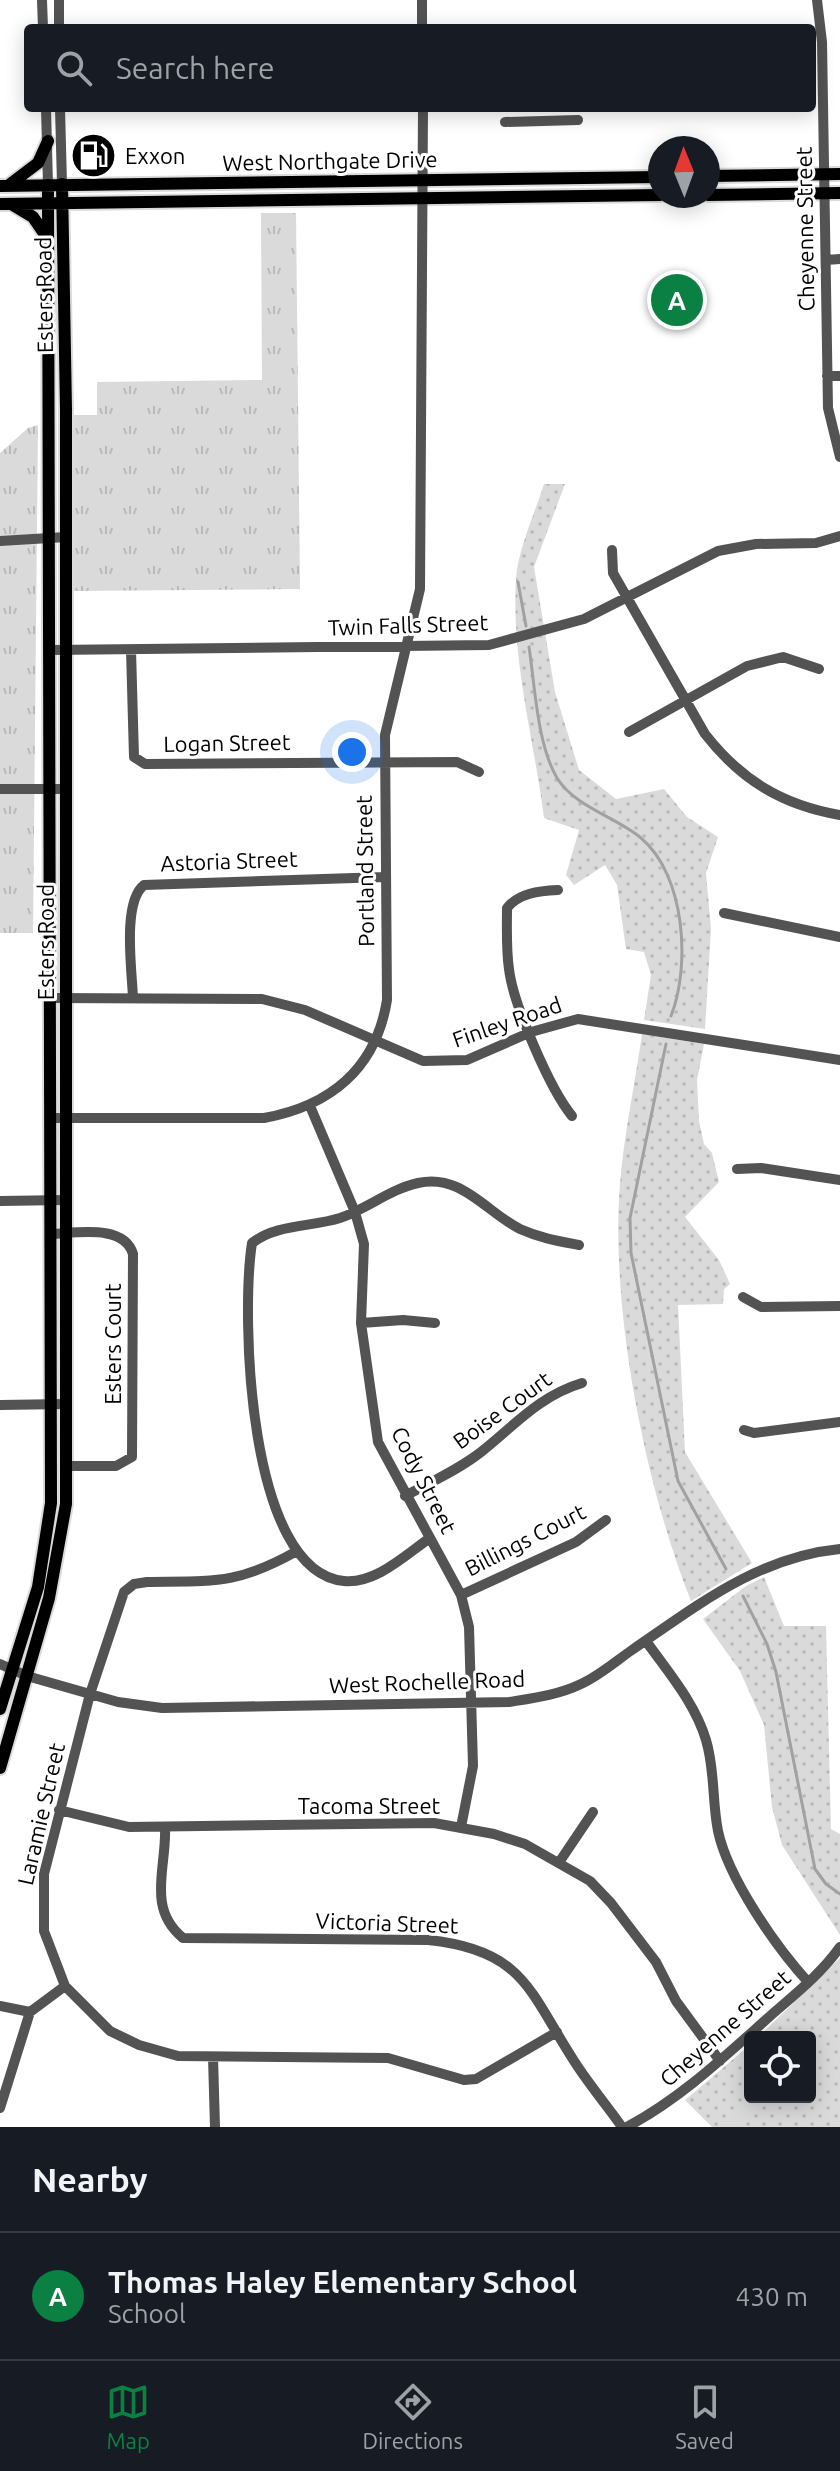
<!DOCTYPE html>
<html lang="en">
<head>
<meta charset="utf-8">
<style>
	body { margin:0; font-family:Ubuntu,sans-serif; background:#20242c; color:#f1f3f6 }
	.controls { position:absolute; right:24px; bottom:24px; display:grid; overflow:hidden; border-radius:8px; box-shadow:0 4px 20px #0003 }
	.controls button { width:72px; height:72px; display:grid; place-items:center; padding:0; border:0; border-bottom:2px solid #363941; background:#171b24; color:#f1f3f6; font:40px sans-serif }
	.compass { position:absolute; left:648px; top:136px; width:72px; height:72px; border-radius:50%; background:#171b24; box-shadow:0 4px 20px #0003; rotate:359deg }
	.you { position:absolute; left:352px; top:752px; width:28px; height:28px; margin:-20px; border:6px solid #fff; border-radius:50%; background:#1a73e8; box-shadow:0 0 0 12px #1a73e833 }
	.badge { display:grid; place-items:center; width:52px; height:52px; border-radius:50%; background:#0b8043; color:#fff; font-size:26px; font-weight:700 }
	.pin { position:absolute; translate:-50% -50%; border:4px solid #fff; box-shadow:0 2px 8px #0006 }
	.list { margin:0; padding:0; list-style:none }
	h2 { display:flex; justify-content:space-between; align-items:center; height:104px; margin:0; padding:0 32px; font-size:34px }
	h2 small { font-size:26px; font-weight:400; color:#9ea1a6 }
	.list li { display:grid; grid-template-columns:52px 1fr auto; gap:24px; align-items:center; box-sizing:border-box; height:128px; padding:0 32px; border-top:2px solid #363941 }
	.list b { display:block; font-size:30px; white-space:nowrap }
	.list p { margin:0; font-size:26px; white-space:nowrap; color:#9ea1a6 }
	.list em { font-size:26px; font-style:normal; color:#9ea1a6 }
	.icon { flex:none; width:44px; height:44px; fill:none; stroke:currentColor; stroke-width:2; stroke-linecap:round; stroke-linejoin:round }
	.map { position:relative; flex:none; width:840px; height:2127px; overflow:hidden }
	.search { position:absolute; background:#171b24; box-shadow:0 4px 20px #0003; left:24px; right:24px; top:24px; height:88px; display:flex; align-items:center; gap:20px; box-sizing:border-box; padding:0 28px; border-radius:8px; color:#9ea1a6; font-size:30px }
	.sheet { height:232px; background:#171b24 }
	nav { display:flex; justify-content:space-around; align-items:center; box-sizing:border-box; height:112px; border-top:2px solid #363941; background:#171b24; font-size:22px; color:#9ea1a6 }
	nav a { display:grid; justify-items:center; gap:4px }
	nav .on { color:#0b8043 }
	.map>svg:first-child { display:block }
</style>
</head>
<body>
<div class="map">
<svg width="840" height="2127" viewBox="0 0 840 2127">
	<defs>
		<pattern id="grass-tufts" width="24" height="20" patternUnits="userSpaceOnUse" patternTransform="scale(2)"><rect width="24" height="20" fill="#dadada"/><path d="M3 7l-1-3M5 7V3M7 7l1-3M15 17l-1-3M17 17v-4M19 17l1-3" fill="none" stroke="#b9b9b9"/></pattern>
		<pattern id="park-dots" width="8" height="8" patternUnits="userSpaceOnUse" patternTransform="scale(2)"><rect width="8" height="8" fill="#dadada"/><path d="M2 2h.1M6 6h.1" fill="none" stroke="#b9b9b9" stroke-width="1.8" stroke-linecap="round"/></pattern>
	</defs>
	<rect width="100%" height="100%" fill="#fff"/>
	<path fill="url(#grass-tufts)" d="M261,213H296L300,589L71,591L70,415H97V382L262,380Z
		M38,425L33,933H0V453L28,428Z"/>
	<path fill="url(#park-dots)" d="M544,484H565L534,567L555,692L579,770L616,799L664,789L687,817L718,837L706,873L711,929L705,1029L644,1020L651,975L644,952L626,949L617,885L605,865L574,885L566,875L579,830L544,818C534,739 511,660 516,579C518,549 535,513 544,484Z
		M642,1034L704,1044L697,1080L699,1121L704,1144L712,1153L719,1182L685,1217L719,1260L730,1284L724,1289L723,1304L678,1305L685,1452L752,1563L691,1601C645,1485 610,1310 620,1184C624,1134 635,1084 642,1034Z
		M764,1577L784,1626H826L831,1829L840,1834V1935L782,1845L772,1807L764,1725L740,1671L703,1619L746,1586Z
		M840,1958V2127H712L685,2100L750,2045V2097H810V2037H758Z"/>
	<path fill="#dadada" d="M743,2100L753,2110L736,2127H726L721,2122Z"/>
	<g fill="none" stroke-linecap="round" stroke-linejoin="round">
		<path stroke="#a1a1a1" stroke-width="3" d="M518,582L526,626
			M529,647C535,686 537,744 557,778C575,807 616,817 641,838C685,875 691,965 671,1016
			M666,1044L630,1218L631,1253L678,1481L726,1569
			M743,1596L767,1644L776,1672L815,1869L826,1884L840,1894"/>
		<defs>
			<path id="major" d="M708,176L840,174
				M9,185L38,163L48,141
				M0,186L660,177
				M708,195L840,193
				M0,204L660,195
				M13,205L33,217L48,239
				M0,1709L38,1587L51,1503L48,185
				M0,1768L49,1598L66,1504V409L62,184"/>
		</defs>
		<use href="#major" stroke="#dbdbdb" stroke-width="16"/>
		<path stroke="#535353" stroke-width="10" d="M42,0L43,28
			M59,0V28
			M422,0V28
			M817,0L822,42L828,408L840,457
			M46,108L48,185
			M60,108L62,184
			M505,122L578,120
			M826,260L840,259
			M827,376H840
			M0,541L66,537
			M612,550L613,573L705,734C741,780 782,805 840,815
			M51,650L489,645L584,619L718,551L756,544L816,543L840,536
			M131,650L134,757L145,764L457,762L479,772
			M629,732L747,666L783,657L819,669
			M0,789H66
			M558,890C539,891 519,893 507,908C507,928 506,949 509,969C513,1004 550,1089 572,1116
			M724,913L840,937
			M52,998L262,999L305,1010L423,1061L467,1060L531,1032L578,1019L840,1060
			M133,998C132,971 122,902 144,885L385,877
			M310,1106L355,1212L364,1244L361,1323L378,1442L461,1595L469,1627L473,1766L461,1827
			M52,1118H264C330,1106 376,1069 387,1000L385,735L420,589L423,108
			M737,1169L761,1168L840,1180
			M0,1201L66,1200
			M52,1234C77,1233 124,1224 133,1254L132,1457L116,1466H67
			M743,1297L761,1307L840,1306
			M361,1323L403,1320L435,1323
			M0,1405L66,1404
			M744,1430L754,1433L840,1422
			M405,1496C431,1482 458,1470 481,1452C514,1426 539,1396 582,1383
			M430,1538C405,1555 376,1584 344,1581C247,1572 241,1314 252,1243C276,1224 312,1227 340,1218C367,1209 390,1189 418,1183C461,1173 486,1212 520,1229C540,1238 558,1241 579,1245
			M297,1551C237,1585 213,1581 147,1582L134,1584L124,1592L90,1694L44,1874V1931L65,1986L110,2031L139,2045L178,2056L388,2058L464,2080L476,2079L557,2032
			M461,1595L576,1542L606,1520
			M646,1641C668,1672 695,1703 706,1740C715,1769 712,1801 718,1831C728,1878 776,1947 808,1982
			M0,1664L27,1676L118,1702L162,1708L509,1702C534,1698 558,1695 581,1684C599,1676 616,1661 632,1650C698,1605 758,1557 840,1549
			M59,1810L129,1827L434,1823L494,1834L525,1844L590,1881L611,1903L656,1962L676,2001L720,2061
			M165,1827C167,1867 146,1908 183,1938L428,1940C527,1950 530,1995 578,2067C592,2088 608,2107 622,2127
			M560,1861L593,1812
			M0,2006L30,2012
			M213,2057L215,2127
			M0,2108L30,2012L65,1986
			M627,2127C681,2098 724,2057 769,2017C794,1995 821,1974 840,1947"/>
		<use href="#major" stroke="#000" stroke-width="12"/>
	</g>
	<defs>
		<symbol id="fuel-disc" viewBox="-11 -11 22 22"><circle r="9.5" fill="#000" stroke="#fff"/><path d="M-5.5-6h7V0h2V4h1.3V-2.5L3-4.5l.8-.8L6-3V5H2.5V1h-1V6h-7ZM-4.2-4.7v3.2H.2V-4.7Z" fill="#fff"/></symbol>
	</defs>
	<g fill-rule="evenodd">
		<use href="#fuel-disc" x="68" y="130" width="51" height="51"/>
	</g>
	<g text-anchor="middle" stroke-width="6" stroke-linejoin="round" paint-order="stroke">
		<g font-size="22" fill="#000" stroke="#fff" text-anchor="start">
			<text x="125" y="164">Exxon</text>
		</g>
		<g font-size="22" fill="#000" stroke="#fff">
			<text transform="translate(330 161) rotate(-1)" y="8">West Northgate Drive</text>
			<text transform="translate(805 229) rotate(-91)" y="8">Cheyenne Street</text>
			<text transform="translate(44 295) rotate(-91)" y="8">Esters Road</text>
			<text transform="translate(408 625) rotate(-2)" y="8">Twin Falls Street</text>
			<text transform="translate(227 743) rotate(-1)" y="8">Logan Street</text>
			<text transform="translate(229 861) rotate(-2)" y="8">Astoria Street</text>
			<text transform="translate(365 871) rotate(-91)" y="8">Portland Street</text>
			<text transform="translate(46 942) rotate(-90)" y="8">Esters Road</text>
			<text transform="translate(507 1022) rotate(-19)" y="8">Finley Road</text>
			<text transform="translate(113 1344) rotate(-90)" y="8">Esters Court</text>
			<text transform="translate(502 1410) rotate(-36)" y="8">Boise Court</text>
			<text transform="translate(424 1480) rotate(63)" y="8">Cody Street</text>
			<text transform="translate(525 1540) rotate(-27)" y="8">Billings Court</text>
			<text transform="translate(427 1682) rotate(-2)" y="8">West Rochelle Road</text>
			<text x="369" y="1814">Tacoma Street</text>
			<text transform="translate(41 1814) rotate(-77)" y="8">Laramie Street</text>
			<text transform="translate(387 1923) rotate(2)" y="8">Victoria Street</text>
			<text transform="translate(725 2028) rotate(-41)" y="8">Cheyenne Street</text>
		</g>
	</g>
</svg>
<div class="controls">
<button><svg class="icon" aria-label="locate" viewBox="0 0 24 24"><circle cx="12" cy="12" r="6"/><path d="M12 2v4M12 18v4M2 12h4M18 12h4"/></svg></button>
</div>
<svg class="compass" viewBox="-18 -18 36 36"><path d="M0-13l5 13h-10z" fill="#e53935"/><path d="M0 13l5-13h-10z" fill="#9ea1a6"/></svg>
<div class="you"></div>
<div class="pin badge" style="left:677px;top:300px">A</div>
<div class="search"><svg class="icon" aria-label="search" viewBox="0 0 24 24"><circle cx="10" cy="10" r="6"/><path d="M15 15l6 6"/></svg>Search here</div>
</div>
<section class="sheet">
<h2>Nearby<small></small></h2>
<ul class="list">
<li><span class="badge">A</span><div><b>Thomas Haley Elementary School</b><p>School</p></div><em>430 m</em></li>
</ul>
</section>
<nav>
<a class="on"><svg class="icon" aria-label="map" viewBox="0 0 24 24"><path d="M3 6l6-2 6 2 6-2v14l-6 2-6-2-6 2zM9 4v14M15 6v14"/></svg>Map</a>
<a><svg class="icon" aria-label="directions" viewBox="0 0 24 24"><path d="M12 3l9 9-9 9-9-9zM9 14v-3h6M13 9l2 2-2 2"/></svg>Directions</a>
<a><svg class="icon" aria-label="saved" viewBox="0 0 24 24"><path d="M7 4h10v16l-5-4-5 4z"/></svg>Saved</a>
</nav>
</body>
</html>
